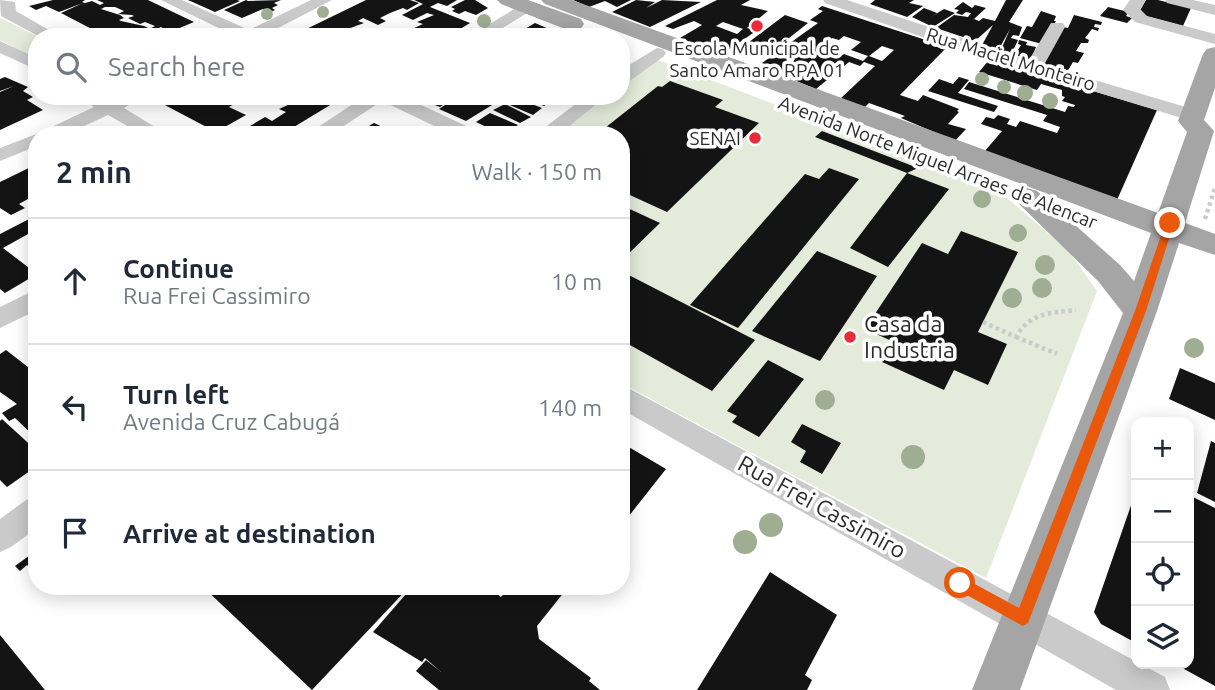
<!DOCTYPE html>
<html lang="en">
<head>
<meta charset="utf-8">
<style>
	body { margin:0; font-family:Ubuntu,sans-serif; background:#f2f2f3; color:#1f2937 }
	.controls { position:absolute; right:21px; bottom:21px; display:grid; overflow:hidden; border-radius:14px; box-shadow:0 4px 18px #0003 }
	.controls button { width:63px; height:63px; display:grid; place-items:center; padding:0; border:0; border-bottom:2px solid #e0e1e3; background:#fff; color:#1f2937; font:35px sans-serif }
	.stop { position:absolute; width:21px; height:21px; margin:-16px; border:5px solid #ea580c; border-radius:50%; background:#fff }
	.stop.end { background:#ea580c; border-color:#fff; box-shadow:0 2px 7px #0008 }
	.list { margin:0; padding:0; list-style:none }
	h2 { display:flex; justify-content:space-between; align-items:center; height:91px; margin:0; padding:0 28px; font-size:30px }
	h2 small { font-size:23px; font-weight:400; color:#747a83 }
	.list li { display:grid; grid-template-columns:46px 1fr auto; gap:21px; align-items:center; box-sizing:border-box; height:126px; padding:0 28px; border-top:2px solid #e0e1e3 }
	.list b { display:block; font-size:26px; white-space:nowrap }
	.list p { margin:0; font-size:23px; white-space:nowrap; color:#747a83 }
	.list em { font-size:23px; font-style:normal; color:#747a83 }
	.icon { flex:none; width:38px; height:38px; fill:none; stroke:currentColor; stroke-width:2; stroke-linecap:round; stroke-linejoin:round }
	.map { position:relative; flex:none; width:1215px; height:690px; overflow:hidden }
	.search { position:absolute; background:#fff; box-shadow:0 4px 18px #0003; left:28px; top:28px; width:602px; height:77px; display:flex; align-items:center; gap:18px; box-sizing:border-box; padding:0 24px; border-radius:28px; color:#747a83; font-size:26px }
	.panel { position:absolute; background:#fff; box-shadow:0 4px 18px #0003; left:28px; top:126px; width:602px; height:469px; border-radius:28px }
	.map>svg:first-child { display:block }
</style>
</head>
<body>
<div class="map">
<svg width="1215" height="690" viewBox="0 0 1215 690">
	<rect width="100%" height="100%" fill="#fff"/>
	<path fill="#e4ebda" d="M0,18L39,37H37V59L0,40Z
		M658,60L995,188L1068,250L1097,291L986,578L621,383V135H556L608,96H621V87Z"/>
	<path fill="#141414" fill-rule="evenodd" d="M53,0H85L82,2L85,3L92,1L100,5L104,3L97,0H148L194,22L170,32L161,27L150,32L160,37H107L61,13L83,3L59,12L46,6L36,10L29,6ZM105,7H115L124,11L118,14L132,15L134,16L128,18L140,24L145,22L155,26L146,31L144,30L148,28L144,26L121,21L119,20L124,18L120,15L101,9Z
		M188,0H237L240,1L215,12Z
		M246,0L248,1L281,0L274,3L278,5L272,8L275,10L270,12L263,9L242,18L224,10Z
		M366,0H410L419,3L407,10L403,8L390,13L380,18L386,21L378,25L363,18L358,21L364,23L326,37H290Z
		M414,0H457L447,6L438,3L430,7L470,23L447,37H384L410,30L423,24L417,22L434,15L427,13L413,20L402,15L423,4Z
		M465,0H475L488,8L476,15L465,11L459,14L452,11L455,9L451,7Z
		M573,0H631L617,7L605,1L589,7Z
		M636,0L655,2L646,8L662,0L701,2L650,27L612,12Z
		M717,0H750L741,5L768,11L747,28L756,31L730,49L719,45L712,50L680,38L702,25L694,21L673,29L665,26ZM723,22L743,29L737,34L716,26Z
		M875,0H914L909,3L923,6L907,17L870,4Z
		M1006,0H1023L1009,22L1022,27L1019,36L1013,35L1011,38L1018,40L1011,55L1000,52L1010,29L999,49L982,45L993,25L975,41L936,28L954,15L968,17L971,13L966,12L962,15L956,13L959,10L954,9L963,2L972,8L975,5L986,8L974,19L979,21L983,18L995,21Z
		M1146,0H1158L1191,8L1183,26L1138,14Z
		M822,6L947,47L900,95L918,101L923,95L959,109L957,111L959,112L948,124L966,129L955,141L901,118L905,116L869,103L865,107L840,99L875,66L864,62L860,66L849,62L816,89L784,76L787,74L762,63L818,23L810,20L823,11L818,9ZM844,36L861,42L851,50L868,56L863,61L844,54L838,58L817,51L832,38L839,40ZM882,46L894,50L882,61L869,56Z
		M1108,7L1129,12L1126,16L1132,18L1127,23L1100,16Z
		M924,8L937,13L931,17L944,9L955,13L933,27L912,17Z
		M1041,11L1056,16L1054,21H1056L1042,44L1020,38L1027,26L1032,27Z
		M785,15L808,23L765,57L741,48Z
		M1074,15L1102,22L1101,25L1095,24L1094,27L1099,28L1098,31L1092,29L1085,38L1089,40L1088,43H1081L1076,51L1084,53L1078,63L1073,62L1067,72L1041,65L1063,27L1068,28Z
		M535,23L549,29L565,35L513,36Z
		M1019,40L1027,42L1026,45L1036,47L1031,60L1015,55L1021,45L1018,44Z
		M989,60L1157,110L1117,200L984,152L1002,131L981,124L986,117L994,119L998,115L1010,119L1007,124L1016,127L1020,121L1057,133L1060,127L1043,121L1047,115L964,89L969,82L1065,112L1068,106L1074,107L1075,105L1062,101L1065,97L1062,96V90L1041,84L1037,90L979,72Z
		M5,77L28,87L23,91L33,97L27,100L43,110L0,130V92L14,86L0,91V79Z
		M959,77L969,80L958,93L998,106L994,112L928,91L939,79L953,84Z
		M670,81L723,100L715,107L759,123L667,212L621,191V135H596L658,86L662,87Z
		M174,96H221L229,100L235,97L241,100L229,107L246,115L216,132L161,103Z
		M308,96H345L289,130L295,133L291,135H235L265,117L272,121L286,112L279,109Z
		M412,96H455L440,107Z
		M483,96L497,102L466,121L439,109L457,97L472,103Z
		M518,96H558L544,106Z
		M514,97L542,108L533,115L505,103Z
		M505,104L531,117L520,123L493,110Z
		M490,113L518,125L503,135L476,122Z
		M374,123L400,135L357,133Z
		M822,131L918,168L907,173L815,137Z
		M37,164V194L19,204L25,208L11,215L0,208V182Z
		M829,168L859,179L738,328L690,305L805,174L819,179Z
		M907,173L949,189L888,267L850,248Z
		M621,205L660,223L621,261Z
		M35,216L37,229L3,248L37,274L5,293L0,289V234Z
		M961,231L1018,252L978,332L1007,344L988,385L954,370L944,390L882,362L894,342L865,329L922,243L948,254Z
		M817,251L877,276L820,361L752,331Z
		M621,271L755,340L712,391L621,340Z
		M6,350L37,374V446L32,442L37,439L15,418L9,421L2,413L17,404L0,392V354Z
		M768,360L804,379L759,437L732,422L737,416L727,411Z
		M1180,368L1215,383V420L1169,399Z
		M2,419L37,451V466L7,487L0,480V421Z
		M802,424L841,443L822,474L800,462L806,451L791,442Z
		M1211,441L1215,443V502L1197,493Z
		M627,446L666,469L621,526V453Z
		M1136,491V643L1101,624L1094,612Z
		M1189,495L1215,508V686L1175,664H1189Z
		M37,550V568L33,571L27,565L20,571L15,566Z
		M770,572L837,615L805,675L812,680L807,690H697Z
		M202,586H410L312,690Z
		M413,586H487L501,597L511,586H569L537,626L539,639L591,678L589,681L600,690H439L416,671L426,660L441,672L425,658L422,662L373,632Z
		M0,635L45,690H0Z"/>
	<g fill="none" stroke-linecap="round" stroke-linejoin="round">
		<path stroke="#cacaca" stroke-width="4.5" stroke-dasharray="3.5 3.5" stroke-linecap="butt" d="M1205,219L1215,188
			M983,322L1016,337C1030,312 1051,313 1076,310
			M1016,337L1057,354"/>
		<path fill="#cacaca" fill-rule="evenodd" d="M0,0L15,2L16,11L61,37H40L1,16Z
			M161,0H182L249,30L311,0H332L261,37H237Z
			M823,0H847L1029,60L1051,23H1063L1065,27L1044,65L1199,111L1202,115L1199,119H1185L974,55L825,3Z
			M1130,0H1146L1140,9L1147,16L1215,34V44L1135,22L1123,10Z
			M1165,0H1193L1215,5V15L1167,3Z
			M526,2L534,7L532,10L488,37H468Z
			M0,41L37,58V70L0,53Z
			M657,48L663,49L666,53L663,57L627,83L621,84V70Z
			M79,96H102L110,100L119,96H144L124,108L168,135H143L108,115L65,135H37V146L0,161V148L39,133L94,107Z
			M365,96H402L477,131L480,135H453L382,101L330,135H306Z
			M586,96H607L558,135H535Z
			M37,289V310L0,328V307Z
			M621,384L1165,677L1170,690H1116L621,409Z
			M37,496V528L11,547L0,552V519L26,500Z"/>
		<path fill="#a5a5a5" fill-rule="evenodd" d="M497,0H528L581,19L584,24L581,29H565L501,4Z
			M541,0H572L1158,213L1187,132L1178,121L1203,54L1207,49L1215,47V88L1204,120L1214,131L1185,223L1215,234V255L1179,243L1157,311L1020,690H972L1123,313L1098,281L1012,197L1017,191L1027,188L1037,191L1120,265L1134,281L1151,233L545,4Z"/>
	</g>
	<g fill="#9fad93">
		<circle cx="323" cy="12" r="6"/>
		<circle cx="267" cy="14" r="6"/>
		<circle cx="484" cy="21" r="7"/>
		<circle cx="982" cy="79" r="7"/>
		<circle cx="1004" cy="87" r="7"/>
		<circle cx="1025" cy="93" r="8"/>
		<circle cx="1050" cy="101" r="8"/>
		<circle cx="982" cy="199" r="9"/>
		<circle cx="1018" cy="233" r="9"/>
		<circle cx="1045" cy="265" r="10"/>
		<circle cx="1042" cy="288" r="10"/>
		<circle cx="1012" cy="298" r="10"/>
		<circle cx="1194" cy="348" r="10"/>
		<circle cx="825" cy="400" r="10"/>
		<circle cx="913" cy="457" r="12"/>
		<circle cx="771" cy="525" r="12"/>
		<circle cx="745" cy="542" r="12"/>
	</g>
	<path fill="#ea580c" d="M1166,221L1174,223L1146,311L1030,618L1028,623L1023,626L954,588L952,583L960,576L1019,608L1135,311Z"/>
	<g fill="#e92b3a" stroke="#fff" stroke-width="2.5">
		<circle cx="757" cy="26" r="7"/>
		<circle cx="755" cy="138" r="7"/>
		<circle cx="850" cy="337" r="7"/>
	</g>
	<g text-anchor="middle" stroke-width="7" stroke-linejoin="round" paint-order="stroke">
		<g font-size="19" fill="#2d2d2d" stroke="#fff">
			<text x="757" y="55">Escola Municipal de<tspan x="757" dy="22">Santo Amaro RPA 01</tspan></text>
			<text x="741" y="145" text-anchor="end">SENAI</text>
		</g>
		<g font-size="19" fill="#2d2d2d" stroke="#fff">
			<text transform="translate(1011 59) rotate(17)" y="7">Rua Maciel Monteiro</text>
			<text transform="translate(938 162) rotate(21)" y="7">Avenida Norte Miguel Arraes de Alencar</text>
		</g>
		<g font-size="23" fill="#2d2d2d" stroke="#fff" text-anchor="start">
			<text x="864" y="332">Casa da<tspan x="864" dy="26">Industria</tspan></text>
		</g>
		<g font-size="23" fill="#2d2d2d" stroke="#fff">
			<text transform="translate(822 507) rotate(29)" y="8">Rua Frei Cassimiro</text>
		</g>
	</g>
</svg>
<div class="controls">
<button>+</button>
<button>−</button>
<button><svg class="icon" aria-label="locate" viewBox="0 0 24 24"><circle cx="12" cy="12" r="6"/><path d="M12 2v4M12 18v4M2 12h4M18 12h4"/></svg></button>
<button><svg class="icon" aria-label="layers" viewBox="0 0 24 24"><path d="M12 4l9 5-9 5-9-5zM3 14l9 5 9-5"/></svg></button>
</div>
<div class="stop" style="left:960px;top:583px"></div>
<div class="stop end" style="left:1170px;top:223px"></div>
<div class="search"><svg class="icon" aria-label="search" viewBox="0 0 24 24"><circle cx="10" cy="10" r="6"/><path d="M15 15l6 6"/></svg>Search here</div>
<section class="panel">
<h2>2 min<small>Walk · 150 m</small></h2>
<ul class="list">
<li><svg class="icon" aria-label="ahead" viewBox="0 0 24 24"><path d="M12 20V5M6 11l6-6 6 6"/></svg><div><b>Continue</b><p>Rua Frei Cassimiro</p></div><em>10 m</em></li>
<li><svg class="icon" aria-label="left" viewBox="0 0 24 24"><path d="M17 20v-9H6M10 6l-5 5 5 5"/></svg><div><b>Turn left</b><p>Avenida Cruz Cabugá</p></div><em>140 m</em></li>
<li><svg class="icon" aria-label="arrive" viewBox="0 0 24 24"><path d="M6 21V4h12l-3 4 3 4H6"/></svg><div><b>Arrive at destination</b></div></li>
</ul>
</section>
</div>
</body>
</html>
